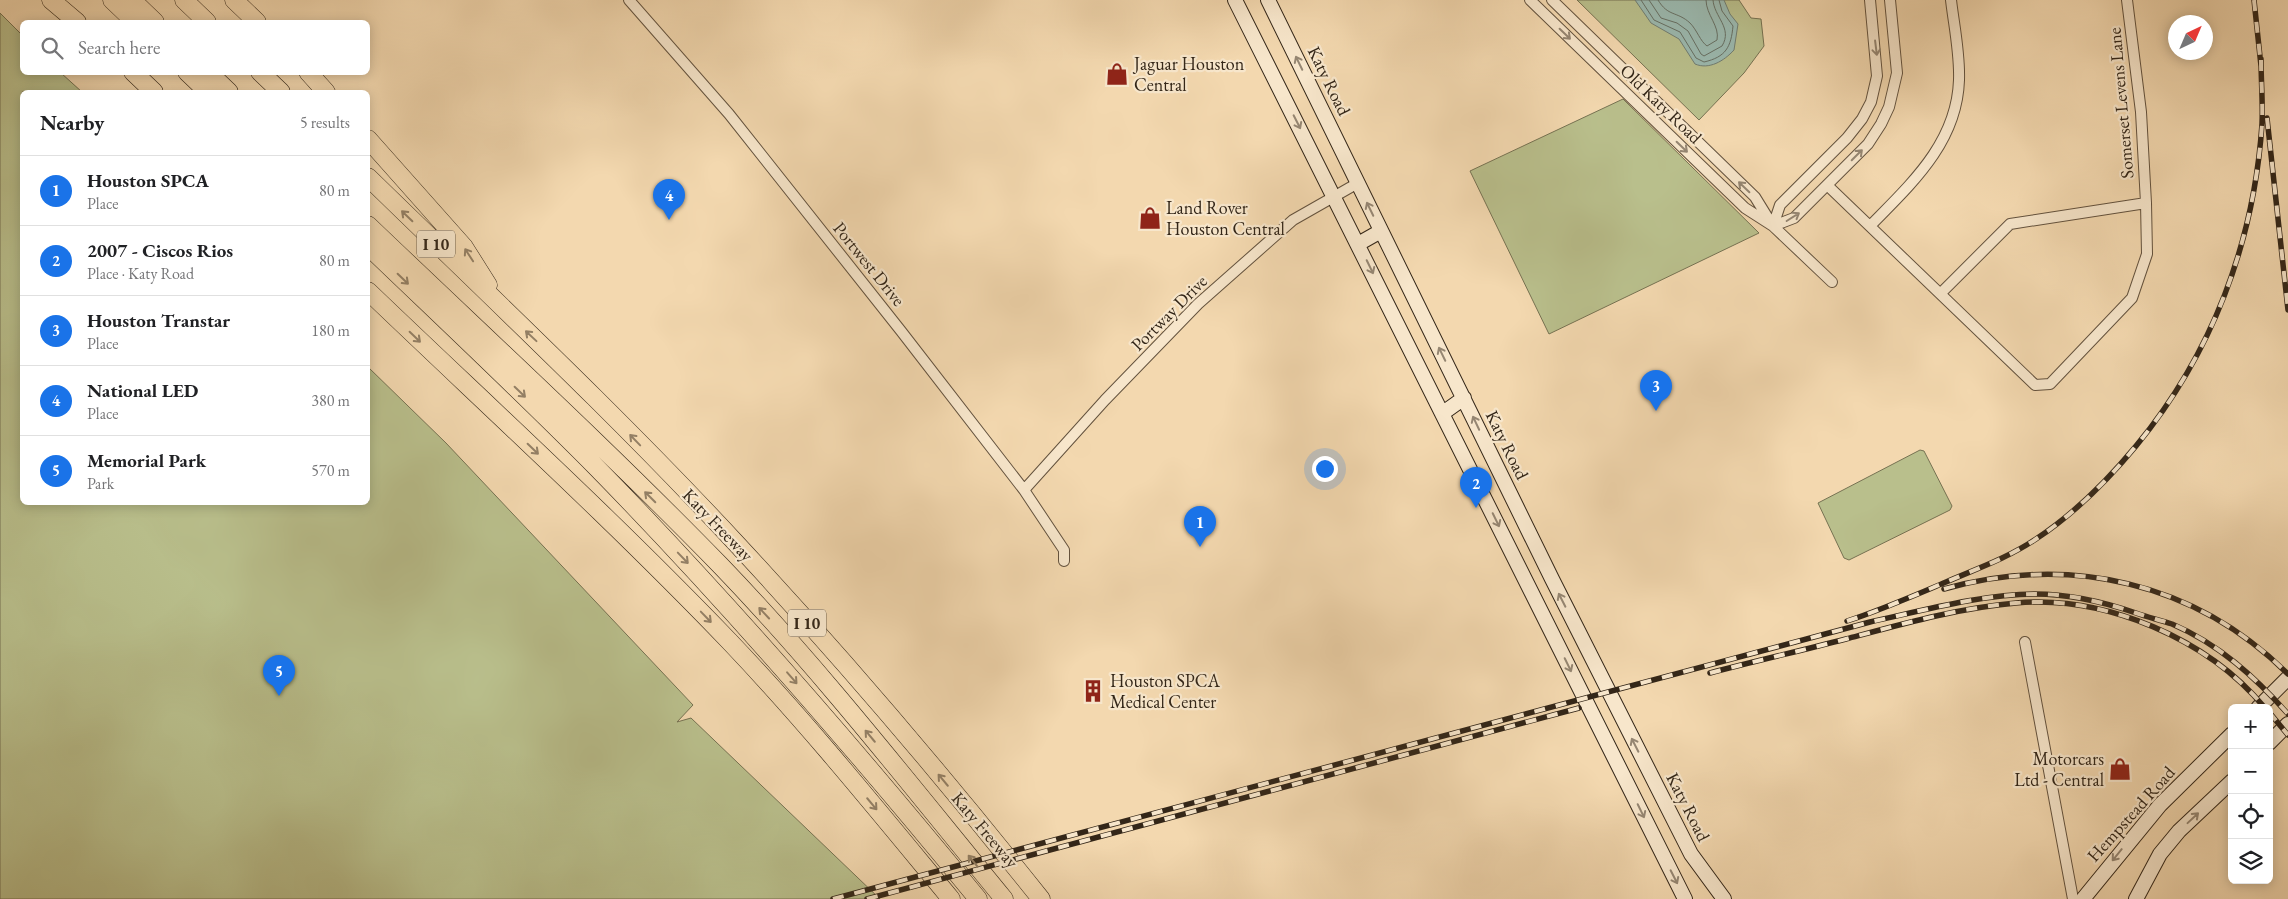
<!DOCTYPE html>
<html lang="en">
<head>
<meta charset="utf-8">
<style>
	body { margin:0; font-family:"EB Garamond",serif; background:#f2f2f2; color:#202124 }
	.controls { position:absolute; right:15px; bottom:15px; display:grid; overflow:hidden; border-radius:8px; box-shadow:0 2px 12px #0003 }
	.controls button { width:45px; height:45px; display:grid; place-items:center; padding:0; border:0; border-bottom:1px solid #e0e0e0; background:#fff; color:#202124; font:25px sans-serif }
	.compass { position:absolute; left:2168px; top:15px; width:45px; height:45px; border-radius:50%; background:#fff; box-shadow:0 2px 12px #0003; rotate:44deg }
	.you { position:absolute; left:1324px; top:468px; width:18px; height:18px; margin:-12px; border:4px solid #fff; border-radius:50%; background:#1a73e8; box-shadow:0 0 0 8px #1a73e833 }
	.badge { display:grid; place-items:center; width:32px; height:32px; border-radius:50%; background:#1a73e8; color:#fff; font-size:16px; font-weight:700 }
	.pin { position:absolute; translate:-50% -41px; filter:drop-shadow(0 1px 2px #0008) }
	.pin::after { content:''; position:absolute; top:26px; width:18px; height:15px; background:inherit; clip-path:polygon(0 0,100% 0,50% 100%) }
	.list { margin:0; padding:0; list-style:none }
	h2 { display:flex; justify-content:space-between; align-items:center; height:65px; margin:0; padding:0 20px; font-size:21px }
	h2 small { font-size:16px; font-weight:400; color:#757577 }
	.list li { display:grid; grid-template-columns:32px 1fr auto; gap:15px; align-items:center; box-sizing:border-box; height:70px; padding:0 20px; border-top:1px solid #e0e0e0 }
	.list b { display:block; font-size:19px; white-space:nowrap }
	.list p { margin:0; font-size:16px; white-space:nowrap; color:#757577 }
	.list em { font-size:16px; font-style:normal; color:#757577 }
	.icon { flex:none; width:28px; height:28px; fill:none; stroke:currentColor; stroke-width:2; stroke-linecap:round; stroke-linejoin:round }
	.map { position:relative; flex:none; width:2288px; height:899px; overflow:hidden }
	.search { position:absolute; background:#fff; box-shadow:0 2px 12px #0003; left:20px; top:20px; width:350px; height:55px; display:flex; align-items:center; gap:12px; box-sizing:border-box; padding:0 18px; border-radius:8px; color:#757577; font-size:19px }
	.panel { position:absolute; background:#fff; box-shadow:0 2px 12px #0003; left:20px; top:90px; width:350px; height:415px; border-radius:8px }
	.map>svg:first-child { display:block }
</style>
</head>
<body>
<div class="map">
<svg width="2288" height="899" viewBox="0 0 2288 899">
	<rect width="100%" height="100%" fill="#f3d8af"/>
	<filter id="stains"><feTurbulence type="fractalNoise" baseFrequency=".004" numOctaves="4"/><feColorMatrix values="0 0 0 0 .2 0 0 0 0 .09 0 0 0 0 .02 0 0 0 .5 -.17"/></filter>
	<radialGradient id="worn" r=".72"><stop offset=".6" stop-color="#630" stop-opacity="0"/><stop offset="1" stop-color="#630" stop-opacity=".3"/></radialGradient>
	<path fill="#b9bf8c" stroke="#767252" d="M1577,0H1739L1751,18L1761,19L1764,46L1744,73L1699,120Z
		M0,13L22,35V72L61,73L82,92H22V502H368V367L446,443L693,705L677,722L691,718L880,899H0Z
		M1623,99L1759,233L1549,334L1470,171Z
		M1920,450L1924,451L1952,506L1950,510L1849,560L1844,558L1818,503Z"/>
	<path fill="#9bb9af" stroke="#717e73" d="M1635,0H1724L1730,14L1738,24L1734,50C1724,61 1709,70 1695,64L1679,39L1651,23Z"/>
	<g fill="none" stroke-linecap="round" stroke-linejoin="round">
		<path stroke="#677064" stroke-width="1" d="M1641,0L1654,20L1680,32L1696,58L1704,62C1726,57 1731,47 1733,26L1722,11L1719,0
			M1649,0L1661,18L1677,23L1688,31L1701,54L1704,56L1722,46C1733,28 1714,17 1713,0
			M1658,0C1668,17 1677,11 1690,23C1697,30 1700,41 1707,46L1717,40C1720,26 1706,15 1706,0"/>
		<defs>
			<path id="street" d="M629,0L729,114L901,331L1024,490L1064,550V561
				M1530,0L1745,208L1773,226L1832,282
				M1552,0L1755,197L1771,223
				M2127,0L2141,112L2146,203
				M1827,185L2035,385L2050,384L2132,298L2147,254L2146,203L2010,224L1941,293
				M1773,226L1794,218L1868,144L1881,124L1889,107L1897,73L1890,0
				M1773,226L1780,205L1847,138L1862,119L1871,102L1877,76L1870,0
				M1870,226C1911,184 1957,143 1959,80C1960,53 1954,26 1951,0
				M1024,490L1105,400L1198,304L1293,220L1358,183
				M2025,642L2073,899"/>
			<path id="secondary" d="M1235,0L1685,899
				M1268,0L1552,579L1691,854L1724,899
				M1358,244L1381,231
				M1443,413L1464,398
				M2258,708L2288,678
				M2269,743L2288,724
				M2083,899L2160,805L2232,734
				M2136,899L2160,854L2179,831L2232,781"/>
			<path id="highway" d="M51,0L77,22
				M112,0L135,22
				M132,0L155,22
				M184,0L207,22
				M234,0L257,22
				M133,72L154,92
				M187,72L208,92
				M208,72L229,92
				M260,72L281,92
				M308,72L326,92
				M368,139L464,247L488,285
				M368,177C491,297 617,415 734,541C841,656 943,776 1041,899
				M368,225C486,338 606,448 720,565C821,670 911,786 1004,899
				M368,246C444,319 522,392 597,468C731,605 856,750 978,899
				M368,291C489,407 614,521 730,642C808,724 879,812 951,899"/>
		</defs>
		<use href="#street" stroke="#63523e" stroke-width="12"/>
		<use href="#secondary" stroke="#332618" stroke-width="16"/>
		<use href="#highway" stroke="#332618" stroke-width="19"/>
		<use href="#street" stroke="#f7e6cb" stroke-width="10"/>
		<use href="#secondary" stroke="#f7e6cb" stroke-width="14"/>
		<use href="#highway" stroke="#f3d8af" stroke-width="18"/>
		<defs>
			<path id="rail" d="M2254,0L2261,66
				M2267,118L2288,310
				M1944,589C2070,554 2195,582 2288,674
				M1847,621C1881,610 1913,596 1946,582C1976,569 2008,558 2036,539C2074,514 2107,481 2136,446C2212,354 2254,243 2262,124C2263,103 2261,81 2261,59
				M1710,673C1755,661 1800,651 1846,639C1902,624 1958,608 2016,603C2106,595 2208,639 2265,708
				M2269,712L2288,735
				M833,899L1870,622C1921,611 1983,594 2035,594C2069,594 2104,602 2136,613C2147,617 2160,620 2172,624C2219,644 2255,677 2288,714
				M867,899L1579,708"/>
		</defs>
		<use href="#rail" stroke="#332618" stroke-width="5.5"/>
		<use href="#rail" stroke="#f7e6cb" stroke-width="4" stroke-dasharray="11" stroke-linecap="butt"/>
	</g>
	<defs><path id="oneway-shaft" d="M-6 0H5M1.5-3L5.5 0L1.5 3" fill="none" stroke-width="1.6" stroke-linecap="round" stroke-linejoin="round" transform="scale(1.25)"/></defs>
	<g stroke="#958672">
		<use href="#oneway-shaft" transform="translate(1565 34) rotate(44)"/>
		<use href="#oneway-shaft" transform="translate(1876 48) rotate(83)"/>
		<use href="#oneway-shaft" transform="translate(1299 63) rotate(-116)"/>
		<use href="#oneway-shaft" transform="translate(1297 122) rotate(63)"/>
		<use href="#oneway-shaft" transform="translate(1682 147) rotate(44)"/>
		<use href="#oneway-shaft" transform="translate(1857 155) rotate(-45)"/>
		<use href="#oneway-shaft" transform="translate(1744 187) rotate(-136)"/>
		<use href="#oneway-shaft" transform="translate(1370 209) rotate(-116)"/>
		<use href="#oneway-shaft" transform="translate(1793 217) rotate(-32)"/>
		<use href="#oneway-shaft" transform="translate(1370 267) rotate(64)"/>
		<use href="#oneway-shaft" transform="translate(1442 354) rotate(-116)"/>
		<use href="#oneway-shaft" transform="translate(1476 423) rotate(-115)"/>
		<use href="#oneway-shaft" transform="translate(1496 520) rotate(64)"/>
		<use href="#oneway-shaft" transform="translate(1562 600) rotate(-117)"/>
		<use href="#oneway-shaft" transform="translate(1568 665) rotate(64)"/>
		<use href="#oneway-shaft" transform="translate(1635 745) rotate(-117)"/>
		<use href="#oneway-shaft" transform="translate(1641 811) rotate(64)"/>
		<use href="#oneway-shaft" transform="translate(2193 818) rotate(-43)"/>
		<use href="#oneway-shaft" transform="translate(2117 855) rotate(129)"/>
		<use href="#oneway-shaft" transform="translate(1674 877) rotate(63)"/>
	</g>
	<g stroke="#937f64">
		<use href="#oneway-shaft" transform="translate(407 216) rotate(-136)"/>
		<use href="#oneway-shaft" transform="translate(469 255) rotate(-123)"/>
		<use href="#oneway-shaft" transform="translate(403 279) rotate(44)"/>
		<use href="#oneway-shaft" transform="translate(531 336) rotate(-137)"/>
		<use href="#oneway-shaft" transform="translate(415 337) rotate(44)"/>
		<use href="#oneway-shaft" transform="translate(520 392) rotate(44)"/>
		<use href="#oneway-shaft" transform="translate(635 440) rotate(-134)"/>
		<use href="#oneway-shaft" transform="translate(533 449) rotate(44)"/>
		<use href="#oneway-shaft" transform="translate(650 497) rotate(-135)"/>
		<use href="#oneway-shaft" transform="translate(683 558) rotate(46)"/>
		<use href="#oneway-shaft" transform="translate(764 613) rotate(-133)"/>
		<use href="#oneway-shaft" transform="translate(706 617) rotate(46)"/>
		<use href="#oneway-shaft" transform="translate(792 678) rotate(49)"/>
		<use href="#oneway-shaft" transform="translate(870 736) rotate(-130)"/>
		<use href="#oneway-shaft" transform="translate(943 780) rotate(-130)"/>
		<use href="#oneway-shaft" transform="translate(872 804) rotate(50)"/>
		<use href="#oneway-shaft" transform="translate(973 861) rotate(-129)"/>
	</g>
	<defs>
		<symbol id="shop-bare" viewBox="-9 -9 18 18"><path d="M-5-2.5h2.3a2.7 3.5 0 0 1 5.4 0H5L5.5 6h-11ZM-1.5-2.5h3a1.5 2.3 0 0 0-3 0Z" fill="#8f2418" stroke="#f7e6cb" stroke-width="2.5" paint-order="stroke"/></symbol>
		<symbol id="building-bare" viewBox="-9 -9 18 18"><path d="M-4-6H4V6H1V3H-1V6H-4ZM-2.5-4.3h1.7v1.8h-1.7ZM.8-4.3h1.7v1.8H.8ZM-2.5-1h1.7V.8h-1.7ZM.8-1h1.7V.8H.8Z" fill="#8f2418" stroke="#f7e6cb" stroke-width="2.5" paint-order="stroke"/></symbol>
	</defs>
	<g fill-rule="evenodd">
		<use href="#shop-bare" x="1101" y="58" width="32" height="32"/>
		<use href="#shop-bare" x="1134" y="202" width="32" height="32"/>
		<use href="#building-bare" x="1077" y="675" width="32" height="32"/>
		<use href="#shop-bare" x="2104" y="753" width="32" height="32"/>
	</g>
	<g text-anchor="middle" stroke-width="4.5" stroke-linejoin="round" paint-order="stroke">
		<g fill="#f7e6cb" stroke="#6e604e" stroke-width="1">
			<rect x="417" y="230.5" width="38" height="27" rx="4"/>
			<rect x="788" y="609.5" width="38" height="27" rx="4"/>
		</g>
		<g font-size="16" font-weight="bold" fill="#332618">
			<text x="436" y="250">I 10</text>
			<text x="807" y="629">I 10</text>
		</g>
		<g font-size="18" fill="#332618" stroke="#f7e6cb" text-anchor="start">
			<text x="1134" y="70">Jaguar Houston<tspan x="1134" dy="21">Central</tspan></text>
			<text x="1166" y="214">Land Rover<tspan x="1166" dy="21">Houston Central</tspan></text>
			<text x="1110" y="687">Houston SPCA<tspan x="1110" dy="21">Medical Center</tspan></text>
			<text x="2104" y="765" text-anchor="end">Motorcars<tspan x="2104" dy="21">Ltd - Central</tspan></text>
		</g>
		<g font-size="18" fill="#332618" stroke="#f7e6cb">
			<text transform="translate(1329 81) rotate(64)" y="6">Katy Road</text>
			<text transform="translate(2121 103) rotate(-95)" y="6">Somerset Levens Lane</text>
			<text transform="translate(1661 104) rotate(44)" y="6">Old Katy Road</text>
			<text transform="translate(869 264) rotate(51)" y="6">Portwest Drive</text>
			<text transform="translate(1169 313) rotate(-45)" y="6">Portway Drive</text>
			<text transform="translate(1507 445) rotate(64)" y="6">Katy Road</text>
			<text transform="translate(718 525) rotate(46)" y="6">Katy Freeway</text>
			<text transform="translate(1688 807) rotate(63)" y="6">Katy Road</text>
			<text transform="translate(2131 814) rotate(-48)" y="6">Hempstead Road</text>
			<text transform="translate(985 830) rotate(50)" y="6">Katy Freeway</text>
		</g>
	</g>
	<rect width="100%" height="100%" filter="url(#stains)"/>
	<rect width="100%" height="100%" fill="url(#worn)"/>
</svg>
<div class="controls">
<button>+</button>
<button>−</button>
<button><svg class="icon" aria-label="locate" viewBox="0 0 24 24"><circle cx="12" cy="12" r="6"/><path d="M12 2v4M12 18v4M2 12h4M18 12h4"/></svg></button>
<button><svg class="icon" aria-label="layers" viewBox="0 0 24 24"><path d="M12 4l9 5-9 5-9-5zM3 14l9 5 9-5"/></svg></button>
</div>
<svg class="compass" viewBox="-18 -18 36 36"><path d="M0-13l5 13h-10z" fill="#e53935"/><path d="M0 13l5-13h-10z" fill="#757577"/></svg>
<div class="you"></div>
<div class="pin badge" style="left:1200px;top:547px">1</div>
<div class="pin badge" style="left:1476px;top:508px">2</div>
<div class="pin badge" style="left:1656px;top:411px">3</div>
<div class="pin badge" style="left:669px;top:220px">4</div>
<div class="pin badge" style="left:279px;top:696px">5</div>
<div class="search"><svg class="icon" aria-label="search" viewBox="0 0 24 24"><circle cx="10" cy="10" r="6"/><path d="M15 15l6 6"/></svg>Search here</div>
<section class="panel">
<h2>Nearby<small>5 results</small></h2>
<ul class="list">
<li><span class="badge">1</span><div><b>Houston SPCA</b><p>Place</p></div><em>80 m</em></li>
<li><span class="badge">2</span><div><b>2007 - Ciscos Rios</b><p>Place · Katy Road</p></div><em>80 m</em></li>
<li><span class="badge">3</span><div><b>Houston Transtar</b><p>Place</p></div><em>180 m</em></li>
<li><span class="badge">4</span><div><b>National LED</b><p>Place</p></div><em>380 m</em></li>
<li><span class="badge">5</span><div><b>Memorial Park</b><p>Park</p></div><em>570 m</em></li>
</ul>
</section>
</div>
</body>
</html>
